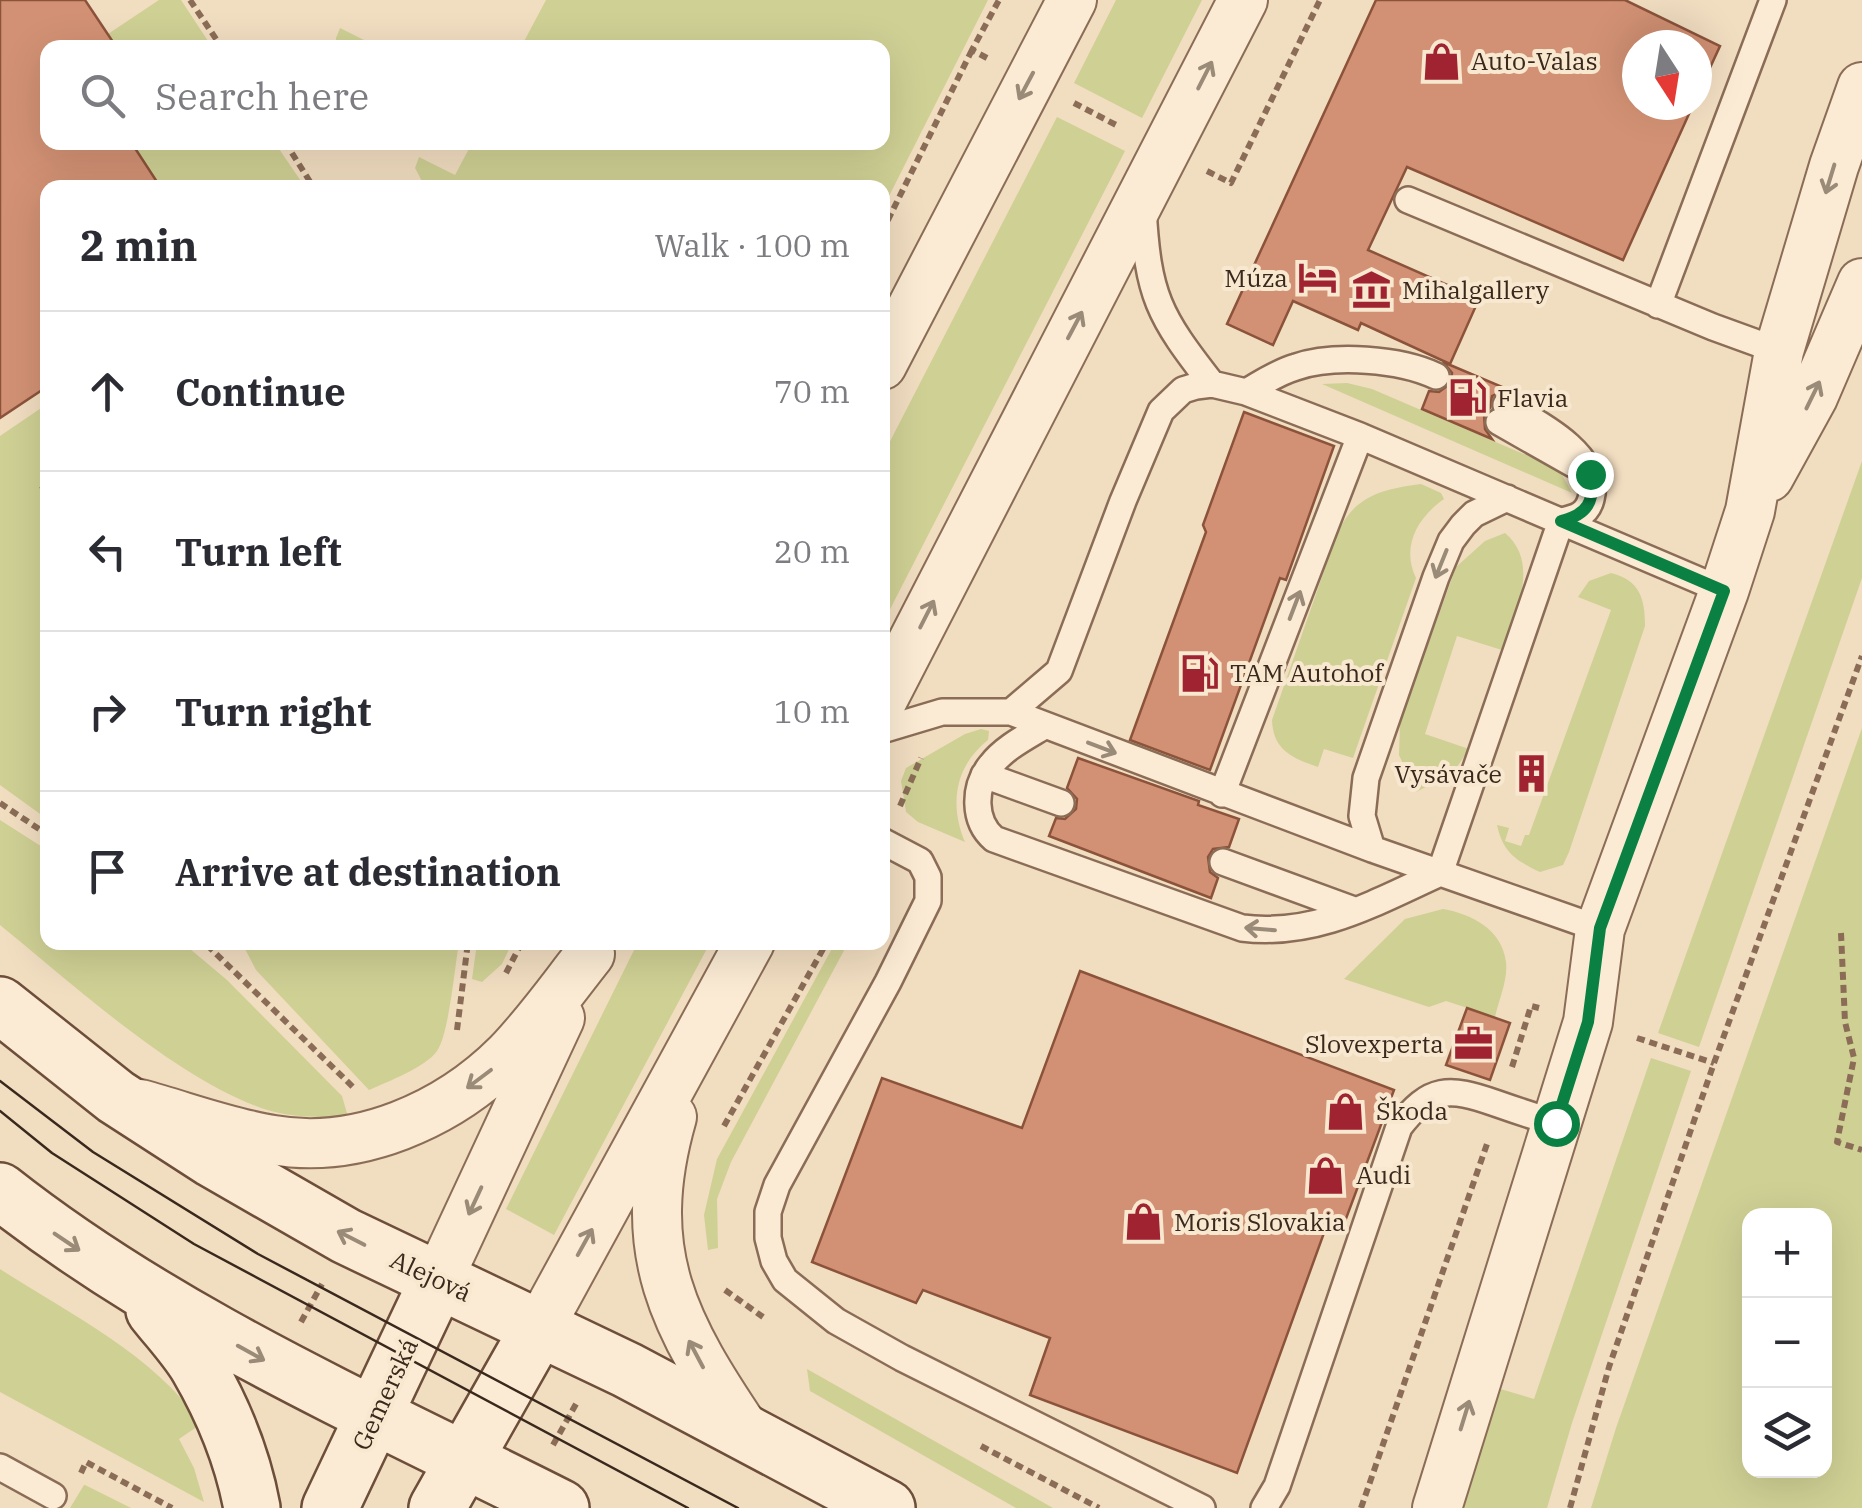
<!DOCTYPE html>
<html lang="en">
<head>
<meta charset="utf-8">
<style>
	body { margin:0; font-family:"IBM Plex Serif",serif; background:#f2f2f3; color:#2b2b33 }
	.controls { position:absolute; right:30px; bottom:30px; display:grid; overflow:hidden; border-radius:20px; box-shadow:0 10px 40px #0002 }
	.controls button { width:90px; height:90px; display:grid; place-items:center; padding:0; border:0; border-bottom:2px solid #e1e1e2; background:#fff; color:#2b2b33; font:50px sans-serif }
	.compass { position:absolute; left:1622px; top:30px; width:90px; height:90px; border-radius:50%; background:#fff; box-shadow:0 10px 40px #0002; rotate:168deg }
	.stop { position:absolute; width:30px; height:30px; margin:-22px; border:8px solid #0b8043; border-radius:50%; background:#fff }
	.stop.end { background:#0b8043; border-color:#fff; box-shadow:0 2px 10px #0008 }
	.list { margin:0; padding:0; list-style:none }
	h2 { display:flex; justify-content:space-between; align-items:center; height:130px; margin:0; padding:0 40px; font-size:42px }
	h2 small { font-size:32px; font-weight:400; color:#7c7c81 }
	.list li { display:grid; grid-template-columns:65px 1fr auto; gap:30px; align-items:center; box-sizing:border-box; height:160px; padding:0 40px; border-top:2px solid #e1e1e2 }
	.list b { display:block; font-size:38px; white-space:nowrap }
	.list em { font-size:32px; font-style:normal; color:#7c7c81 }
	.icon { flex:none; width:55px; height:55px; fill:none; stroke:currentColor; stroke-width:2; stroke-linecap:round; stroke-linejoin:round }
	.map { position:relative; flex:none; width:1862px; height:1508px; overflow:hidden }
	.search { position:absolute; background:#fff; box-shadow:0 10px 40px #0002; left:40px; top:40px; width:850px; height:110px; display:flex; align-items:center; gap:25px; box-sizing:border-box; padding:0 35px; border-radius:20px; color:#7c7c81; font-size:38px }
	.panel { position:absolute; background:#fff; box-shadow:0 10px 40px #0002; left:40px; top:180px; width:850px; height:770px; border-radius:20px }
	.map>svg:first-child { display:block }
</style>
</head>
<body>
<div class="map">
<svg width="1862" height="1508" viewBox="0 0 1862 1508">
	<rect width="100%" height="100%" fill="#f1ddc0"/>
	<path fill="#cfd094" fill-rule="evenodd" d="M159,0H181L212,47H117L108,34Z
		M546,0H988L883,208L882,188L425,187L415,168L419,157L455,175L472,143L882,142V48L521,47Z
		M1116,0H1202L1142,118L1074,83Z
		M340,28L372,44V47H336V38Z
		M1057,117L1125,151L883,623V455Z
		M131,143H275L305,187H161Z
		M1347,383L1372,389L1559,469L1572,493L1322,384Z
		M47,404V819L0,785V436Z
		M1862,461V578L1699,1047L1658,1033Z
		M1421,484L1441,493L1444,499C1417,518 1401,547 1416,578L1353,758L1324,749L1318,767C1292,758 1273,750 1272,720L1337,534C1354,496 1382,489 1421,484Z
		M1505,533C1541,563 1515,615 1502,650L1457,636L1425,734L1469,749L1453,773L1416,792L1399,755L1400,722L1456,567L1485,541Z
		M1611,573C1640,580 1645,599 1645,626L1569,852L1563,865L1540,872C1515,860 1503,852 1497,825L1509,828L1505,841L1521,846L1525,835H1529L1611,610L1578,597L1589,581Z
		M1862,728V1508H1591L1616,1428ZM1750,1216H1824V1470H1750Z
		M981,729L989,731L988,740C955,766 949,804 965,842L918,822L906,812L901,781L906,768L965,734Z
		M0,820L47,850L48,942L183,943L227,980L342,1096L348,1117C323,1117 296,1118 271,1111C181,1084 73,984 0,925Z
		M1443,909C1471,914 1502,929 1506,962C1508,980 1499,999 1495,1017L1446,1001L1429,1007L1344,979L1405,919Z
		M638,942L710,943L554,1235L506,1209Z
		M242,943H459C455,965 449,1034 437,1051C426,1067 387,1082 369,1090L256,970Z
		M477,943H512L502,964L482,982L472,979Z
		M835,943H848L731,1162L717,1199L718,1248L708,1250L704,1215L717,1159Z
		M1651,1058L1691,1071L1572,1423L1547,1508H1459L1497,1388L1534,1399Z
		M0,1269C69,1314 154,1354 201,1424L179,1439L194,1468L204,1502L0,1392Z
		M807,1369L1053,1508H1016L810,1391Z
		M84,1485H85L131,1508H70Z"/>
	<path fill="#d29174" stroke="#8c533b" stroke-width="2.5" d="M0,0H85L117,48H48V142H131L161,188H48V386L0,418Z
		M1376,0H1625L1720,46L1697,96V45H1637V105H1693L1623,260L1407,167L1368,250L1479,299L1450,364L1361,323L1358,330L1293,301L1273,345L1227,324Z
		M1443,362L1507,389L1492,396L1490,408L1484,415L1485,429L1492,439L1422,409L1429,391L1439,392L1451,383L1452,373Z
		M1244,412L1334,446L1286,580L1280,578L1210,770L1130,740L1206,532L1203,525Z
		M1078,758L1199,801L1198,805L1239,819L1229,847L1213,849L1208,857L1210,872L1218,878L1211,898L1049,836L1056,818L1065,819L1076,809L1077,799L1067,788Z
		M1080,971L1394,1090L1344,1224L1329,1219L1237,1473L1030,1395L1050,1338L923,1290L916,1303L812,1262L882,1078L1022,1128Z
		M1467,1008L1510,1023L1490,1080L1446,1065Z"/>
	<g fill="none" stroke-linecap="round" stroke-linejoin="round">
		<defs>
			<path id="lane" d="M1408,200L1713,327L1779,351
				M1143,208C1148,296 1158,315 1212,384
				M1658,305L1773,0
				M1246,392C1262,383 1278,372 1296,367C1334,354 1400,359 1436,376
				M1499,422L1573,464
				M1011,712L1059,671L1123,501L1161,411L1183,390L1196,386L1212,384L1246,392L1360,436L1724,591
				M1044,726C1026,737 1004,748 991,765C973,787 973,821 994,839L1242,928C1316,937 1374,903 1440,873L1561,521C1575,518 1587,515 1591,499C1603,455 1536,422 1506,405
				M882,730L942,712H1011L1372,849L1600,929
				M984,775L1061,803
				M1222,794L1360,436
				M882,841L920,861L928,877V901L888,982L777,1185L768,1212V1238L774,1261L785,1280L836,1321L902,1358L1202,1508
				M1372,849L1362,816L1366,778L1436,577L1451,541L1463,525L1474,514L1507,498
				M1223,862L1354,910
				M0,1467L53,1496
				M1264,1508L1277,1486L1399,1127C1430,1086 1449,1087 1495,1103C1515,1110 1536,1117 1556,1123"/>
			<path id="street" d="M882,365L1072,0
				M1769,477L1813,397L1862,283
				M882,701L1243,0
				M140,1104C184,1116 229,1133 273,1140C358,1155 448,1115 508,1055C538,1024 563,988 590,954
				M672,1117C633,1253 674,1325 749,1436
				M438,1280L560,1018
				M539,1328L750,942
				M1437,1508L1588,1022L1600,929L1724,591L1750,511L1779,351L1834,166L1862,87"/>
			<path id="secondary" d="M0,1005L116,1097L212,1159L346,1236L627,1370L887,1508
				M0,1191C170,1325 369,1411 561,1508
				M154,1310C168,1328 186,1347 198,1367C223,1410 243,1459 252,1508
				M330,1508L438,1280
				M437,1508L539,1328"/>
		</defs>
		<use href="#lane" stroke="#8b6d57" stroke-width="30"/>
		<use href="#street" stroke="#8b6d57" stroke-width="52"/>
		<use href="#secondary" stroke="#6d4e3a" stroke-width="60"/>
		<path stroke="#8b6d57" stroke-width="6" stroke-dasharray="8 5" stroke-linecap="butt" d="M190,0L222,48
			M987,58L972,50L999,0
			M1074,103L1120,127
			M285,142L314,188
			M1207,171L1231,183L1320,0
			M882,232L972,50
			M41,490L48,485
			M0,803L48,835
			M900,806L921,758
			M1841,933L1845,1022L1854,1058L1837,1142L1862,1150
			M207,945L353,1087
			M506,973L522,942
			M457,1030L468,942
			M1637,1038L1714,1063
			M1512,1067L1531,1006L1539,1008
			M724,1126L827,942
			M725,1290L763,1317
			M301,1322L322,1284
			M553,1445L576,1404
			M981,1446L1099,1508
			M81,1473L86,1462L172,1508
			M1361,1508L1488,1141
			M1570,1508L1609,1367L1714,1063L1862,656"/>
		<use href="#lane" stroke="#fbebd4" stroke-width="25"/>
		<use href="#street" stroke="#fbebd4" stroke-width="48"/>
		<use href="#secondary" stroke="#fbebd4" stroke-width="55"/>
		<path stroke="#3a281c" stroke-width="2.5" d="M0,1081L93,1152L258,1254L738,1508
			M0,1111L52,1153L194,1244L688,1508"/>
	</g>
	<defs><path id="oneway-shaft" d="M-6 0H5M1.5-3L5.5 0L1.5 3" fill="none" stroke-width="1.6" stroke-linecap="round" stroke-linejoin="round" transform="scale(2.5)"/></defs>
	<g stroke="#9a8a78">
		<use href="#oneway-shaft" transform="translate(1205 75) rotate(-63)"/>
		<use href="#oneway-shaft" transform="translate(1026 86) rotate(118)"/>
		<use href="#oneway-shaft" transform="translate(1830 179) rotate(107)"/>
		<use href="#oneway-shaft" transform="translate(1075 325) rotate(-62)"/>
		<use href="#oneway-shaft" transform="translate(1813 395) rotate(-64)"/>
		<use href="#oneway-shaft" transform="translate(1441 564) rotate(112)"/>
		<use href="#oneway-shaft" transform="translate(1295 605) rotate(-69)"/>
		<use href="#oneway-shaft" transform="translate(927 614) rotate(-63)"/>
		<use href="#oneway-shaft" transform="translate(1102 748) rotate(21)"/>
		<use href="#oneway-shaft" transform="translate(1260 929) rotate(-175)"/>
		<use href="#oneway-shaft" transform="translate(479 1079) rotate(143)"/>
		<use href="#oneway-shaft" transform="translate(475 1201) rotate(115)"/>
		<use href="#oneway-shaft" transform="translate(351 1238) rotate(-153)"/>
		<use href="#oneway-shaft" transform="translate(67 1242) rotate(34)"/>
		<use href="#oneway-shaft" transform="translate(585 1242) rotate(-61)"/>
		<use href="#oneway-shaft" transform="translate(251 1353) rotate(29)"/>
		<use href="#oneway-shaft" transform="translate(696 1354) rotate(-118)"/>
		<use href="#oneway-shaft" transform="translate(1465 1415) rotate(-73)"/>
	</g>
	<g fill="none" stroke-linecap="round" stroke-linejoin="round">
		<path stroke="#0b8043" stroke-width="12" d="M1556,1123L1588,1022L1600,928L1724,591L1561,521C1587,515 1596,501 1590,474"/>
	</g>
	<defs>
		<symbol id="shop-bare" viewBox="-9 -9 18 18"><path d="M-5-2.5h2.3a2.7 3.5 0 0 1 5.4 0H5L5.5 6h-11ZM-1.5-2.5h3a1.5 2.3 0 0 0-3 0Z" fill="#9f2330" stroke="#f8e8d0" stroke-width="2.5" paint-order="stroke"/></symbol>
		<symbol id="hotel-bare" viewBox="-9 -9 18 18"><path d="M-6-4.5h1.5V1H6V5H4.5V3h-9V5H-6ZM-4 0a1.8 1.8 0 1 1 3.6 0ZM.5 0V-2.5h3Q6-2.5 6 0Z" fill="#9f2330" stroke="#f8e8d0" stroke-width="2.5" paint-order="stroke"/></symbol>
		<symbol id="museum-bare" viewBox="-9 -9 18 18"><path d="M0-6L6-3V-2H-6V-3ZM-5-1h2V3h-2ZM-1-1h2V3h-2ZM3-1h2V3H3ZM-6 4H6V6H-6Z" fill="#9f2330" stroke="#f8e8d0" stroke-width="2.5" paint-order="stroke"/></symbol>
		<symbol id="fuel-bare" viewBox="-9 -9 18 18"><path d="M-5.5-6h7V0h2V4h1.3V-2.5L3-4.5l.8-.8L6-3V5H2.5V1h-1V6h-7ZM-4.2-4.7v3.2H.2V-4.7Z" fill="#9f2330" stroke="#f8e8d0" stroke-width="2.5" paint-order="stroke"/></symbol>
		<symbol id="building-bare" viewBox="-9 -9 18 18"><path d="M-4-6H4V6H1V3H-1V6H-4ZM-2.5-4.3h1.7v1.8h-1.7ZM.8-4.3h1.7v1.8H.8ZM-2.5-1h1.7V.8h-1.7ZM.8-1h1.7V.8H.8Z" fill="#9f2330" stroke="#f8e8d0" stroke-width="2.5" paint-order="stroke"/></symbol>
		<symbol id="office-bare" viewBox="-9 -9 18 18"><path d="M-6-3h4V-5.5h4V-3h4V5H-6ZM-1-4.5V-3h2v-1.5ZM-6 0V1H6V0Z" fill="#9f2330" stroke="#f8e8d0" stroke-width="2.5" paint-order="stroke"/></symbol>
	</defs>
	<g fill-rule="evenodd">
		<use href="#shop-bare" x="1414" y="34" width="55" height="55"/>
		<use href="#hotel-bare" x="1290" y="250" width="55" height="55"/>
		<use href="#museum-bare" x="1344" y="262" width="55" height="55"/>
		<use href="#fuel-bare" x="1440" y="370" width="55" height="55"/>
		<use href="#fuel-bare" x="1172" y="646" width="55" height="55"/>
		<use href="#building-bare" x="1504" y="746" width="55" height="55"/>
		<use href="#office-bare" x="1446" y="1016" width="55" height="55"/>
		<use href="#shop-bare" x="1318" y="1084" width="55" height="55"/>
		<use href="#shop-bare" x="1298" y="1148" width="55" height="55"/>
		<use href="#shop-bare" x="1116" y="1194" width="55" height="55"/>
	</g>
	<g text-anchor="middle" stroke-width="8" stroke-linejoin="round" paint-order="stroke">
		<g font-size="25" fill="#3a281c" stroke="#f8e8d0" text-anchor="start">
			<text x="1471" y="70">Auto-Valas</text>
			<text x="1288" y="287" text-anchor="end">Múza</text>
			<text x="1402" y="299">Mihalgallery</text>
			<text x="1497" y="407">Flavia</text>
			<text x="1230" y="682">TAM Autohof</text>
			<text x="1502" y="783" text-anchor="end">Vysávače</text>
			<text x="1444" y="1053" text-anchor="end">Slovexperta</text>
			<text x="1376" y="1120">Škoda</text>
			<text x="1356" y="1184">Audi</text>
			<text x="1174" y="1231">Moris Slovakia</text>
		</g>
		<g font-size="25" fill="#3a281c" stroke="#f8e8d0">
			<text transform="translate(431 1276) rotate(25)" y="9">Alejová</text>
			<text transform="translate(385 1394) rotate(-65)" y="9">Gemerská</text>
		</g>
	</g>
</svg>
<div class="controls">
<button>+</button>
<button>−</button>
<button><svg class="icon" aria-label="layers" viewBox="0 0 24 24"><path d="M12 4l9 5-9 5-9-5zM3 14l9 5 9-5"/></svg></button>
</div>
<svg class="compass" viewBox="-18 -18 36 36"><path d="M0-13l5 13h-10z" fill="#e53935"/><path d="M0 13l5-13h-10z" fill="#7c7c81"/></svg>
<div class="stop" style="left:1556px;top:1123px"></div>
<div class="stop end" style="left:1590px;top:474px"></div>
<div class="search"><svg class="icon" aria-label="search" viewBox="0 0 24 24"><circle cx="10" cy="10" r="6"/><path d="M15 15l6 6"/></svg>Search here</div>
<section class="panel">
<h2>2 min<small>Walk · 100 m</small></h2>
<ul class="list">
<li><svg class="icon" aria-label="ahead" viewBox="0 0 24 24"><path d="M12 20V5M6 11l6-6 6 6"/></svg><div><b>Continue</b></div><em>70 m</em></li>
<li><svg class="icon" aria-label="left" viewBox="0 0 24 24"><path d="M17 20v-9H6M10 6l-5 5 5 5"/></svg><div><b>Turn left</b></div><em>20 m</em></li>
<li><svg class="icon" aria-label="right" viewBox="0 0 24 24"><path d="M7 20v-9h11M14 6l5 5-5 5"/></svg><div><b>Turn right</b></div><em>10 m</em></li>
<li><svg class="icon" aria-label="arrive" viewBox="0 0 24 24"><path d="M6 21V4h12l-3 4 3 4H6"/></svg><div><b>Arrive at destination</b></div></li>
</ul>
</section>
</div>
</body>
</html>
